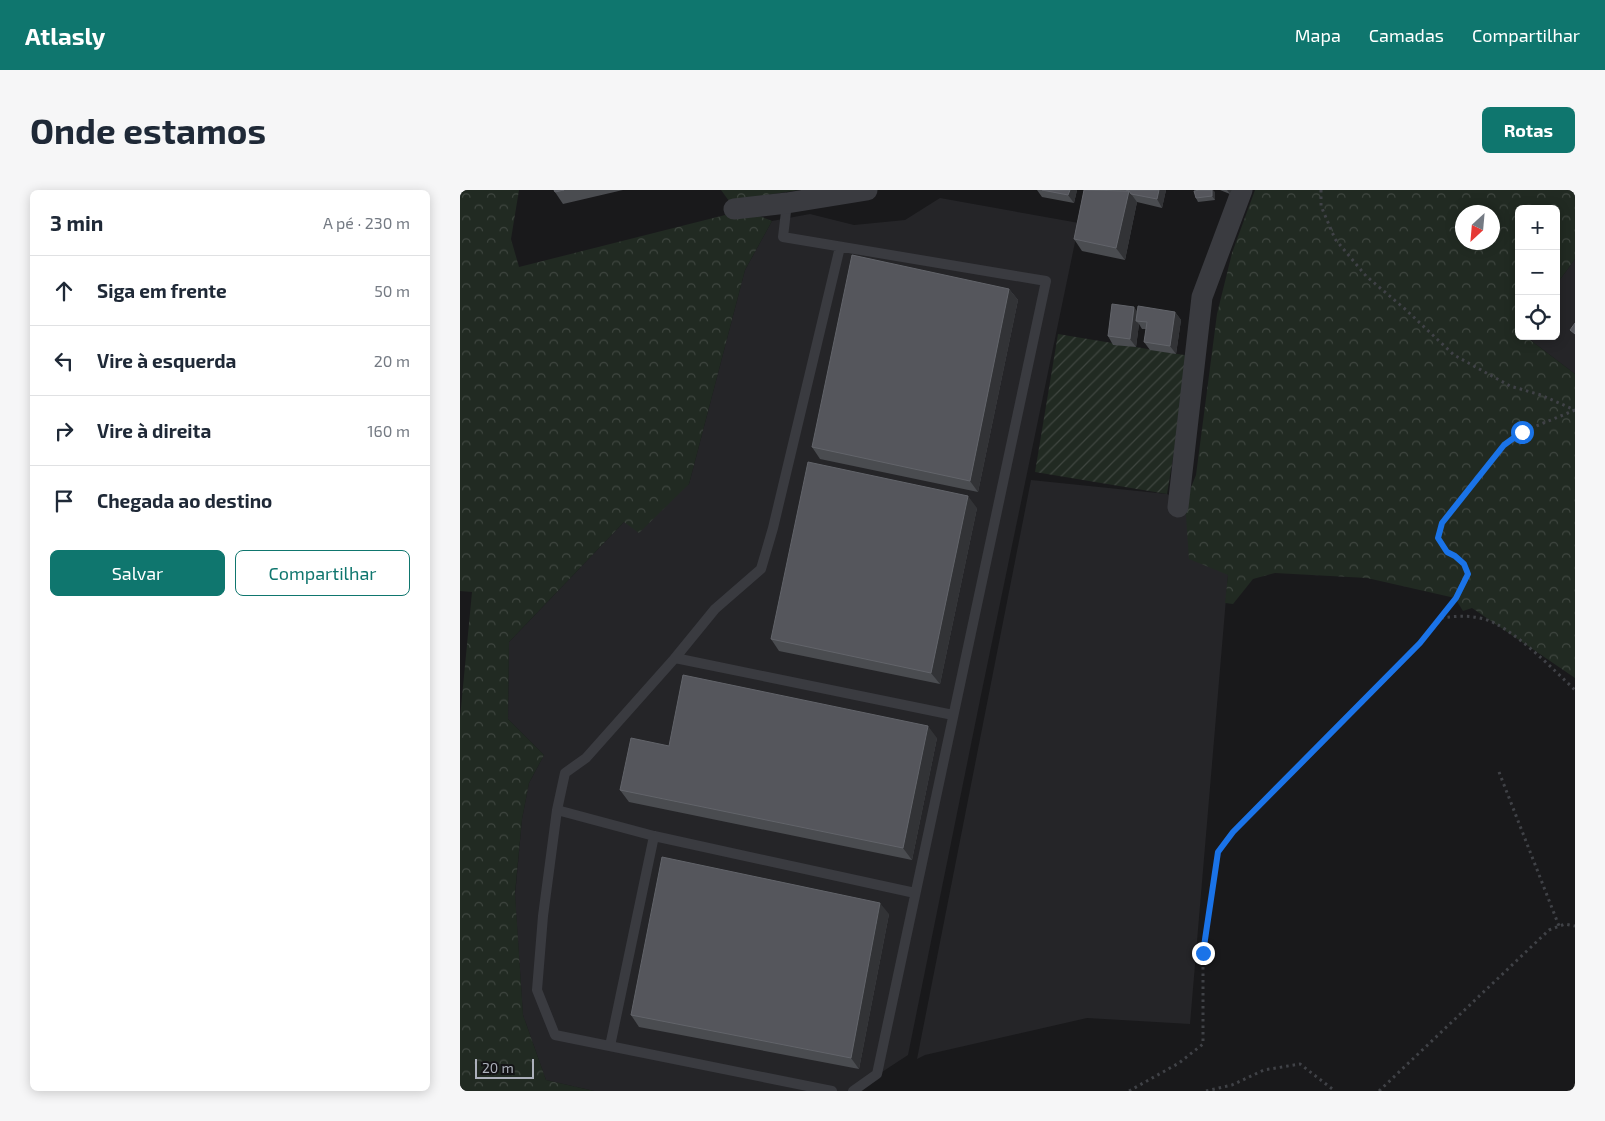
<!DOCTYPE html>
<html lang="pt">
<head>
<meta charset="utf-8">
<style>
	body { margin:0; font-family:"Exo 2",sans-serif; background:#f6f6f7; color:#1f2937 }
	.controls { position:absolute; right:15px; top:15px; display:grid; overflow:hidden; border-radius:8px; box-shadow:0 2px 12px #0003 }
	.controls button { width:45px; height:45px; display:grid; place-items:center; padding:0; border:0; border-bottom:1px solid #e0e1e3; background:#fff; color:#1f2937; font:25px sans-serif }
	.compass { position:absolute; left:995px; top:15px; width:45px; height:45px; border-radius:50%; background:#fff; box-shadow:0 2px 12px #0003; rotate:206deg }
	.scale { position:absolute; left:15px; bottom:12px; width:59px; box-sizing:border-box; padding-left:5px; border:2px solid #acb0bb; border-top:0; font-size:14px; line-height:18px; white-space:nowrap; color:#acb0bb; -webkit-text-stroke:4px #141416; paint-order:stroke }
	.stop { position:absolute; width:15px; height:15px; margin:-11px; border:4px solid #1a73e8; border-radius:50%; background:#fff }
	.stop.end { background:#1a73e8; border-color:#fff; box-shadow:0 1px 5px #0008 }
	.list { margin:0; padding:0; list-style:none }
	h2 { display:flex; justify-content:space-between; align-items:center; height:65px; margin:0; padding:0 20px; font-size:21px }
	h2 small { font-size:16px; font-weight:400; color:#747a83 }
	.list li { display:grid; grid-template-columns:32px 1fr auto; gap:15px; align-items:center; box-sizing:border-box; height:70px; padding:0 20px; border-top:1px solid #e0e1e3 }
	.list b { display:block; font-size:19px; white-space:nowrap }
	.list em { font-size:16px; font-style:normal; color:#747a83 }
	.actions { display:flex; gap:10px; padding:15px 20px }
	.actions a { flex:1; padding:11px 0; border:1px solid #0f766e; border-radius:8px; text-align:center; font-size:18px; color:#0f766e }
	.actions .main { background:#0f766e; color:#fff }
	.icon { flex:none; width:28px; height:28px; fill:none; stroke:currentColor; stroke-width:2; stroke-linecap:round; stroke-linejoin:round }
	.map { position:relative; flex:none; width:1115px; height:901px; overflow:hidden; border-radius:8px }
	header { display:flex; align-items:center; gap:30px; box-sizing:border-box; height:70px; padding:0 25px; background:#0f766e; color:#fff }
	header strong { font-size:24px }
	nav { display:flex; gap:28px; margin-inline-start:auto; font-size:18px }
	.intro { display:flex; align-items:center; justify-content:space-between; box-sizing:border-box; height:120px; padding:0 30px }
	h1 { margin:0; font-size:35px }
	.button { padding:12px 22px; border-radius:8px; background:#0f766e; color:#fff; font-size:18px; font-weight:700 }
	main { display:flex; gap:30px; padding:0 30px }
	aside { flex:1; background:#fff; border-radius:8px; box-shadow:0 2px 12px #0003 }
	.map>svg:first-child { display:block }
</style>
</head>
<body>
<header>
<strong>Atlasly</strong>
<nav><a>Mapa</a><a>Camadas</a><a>Compartilhar</a></nav>
</header>
<div class="intro"><h1>Onde estamos</h1><a class="button">Rotas</a></div>
<main>
<aside>
<h2>3 min<small>A pé · 230 m</small></h2>
<ul class="list">
<li><svg class="icon" aria-label="ahead" viewBox="0 0 24 24"><path d="M12 20V5M6 11l6-6 6 6"/></svg><div><b>Siga em frente</b></div><em>50 m</em></li>
<li><svg class="icon" aria-label="left" viewBox="0 0 24 24"><path d="M17 20v-9H6M10 6l-5 5 5 5"/></svg><div><b>Vire à esquerda</b></div><em>20 m</em></li>
<li><svg class="icon" aria-label="right" viewBox="0 0 24 24"><path d="M7 20v-9h11M14 6l5 5-5 5"/></svg><div><b>Vire à direita</b></div><em>160 m</em></li>
<li><svg class="icon" aria-label="arrive" viewBox="0 0 24 24"><path d="M6 21V4h12l-3 4 3 4H6"/></svg><div><b>Chegada ao destino</b></div></li>
</ul>
<div class="actions"><a class="main">Salvar</a><a>Compartilhar</a></div>
</aside>
<div class="map">
<svg width="1115" height="901" viewBox="0 0 1115 901">
	<defs>
		<pattern id="forest-crowns" width="20" height="18" patternUnits="userSpaceOnUse" patternTransform="scale(1.25)"><rect width="20" height="18" fill="#212a22"/><path d="M2 6a3 3 0 1 1 6 0M12 15a3 3 0 1 1 6 0" fill="none" stroke="#3f4640"/></pattern>
		<pattern id="garden-furrows" width="10" height="10" patternUnits="userSpaceOnUse" patternTransform="scale(1.25)"><rect width="10" height="10" fill="#212a22"/><path d="M-1 1l2-2M0 10L10 0M9 11l2-2" fill="none" stroke="#3f4640"/></pattern>
	</defs>
	<rect width="100%" height="100%" fill="#19191b"/>
	<path fill="#252528" d="M480,8L619,33L521,505L448,865L393,901H134L86,890L63,825L55,706L62,629L69,593L84,565L48,529L49,452L164,332L229,294L285,80L312,31L350,24L394,35L445,30Z
		M1115,69V184L1065,146H1096V95Z
		M571,290L707,304L725,312L768,385L730,834L627,828L465,865L457,869Z"/>
	<path fill="url(#forest-crowns)" fill-rule="evenodd" d="M0,0H59L51,49L59,77L277,22L295,24L312,31L285,80L229,294L179,343L164,332L49,452L48,529L84,565L69,593L62,629L55,703L63,825L86,890L134,901H0V528L12,402L0,401Z
		M261,0H339L269,11Z
		M795,0H1115V69L1096,95V19H1059V146H1065L1115,184V488L1012,418L1003,421L995,408L907,388L815,383L793,389L773,414L765,413L768,385L729,369L725,312L736,285L757,124L772,63ZM1002,22H1032V52H1002Z"/>
	<path fill="url(#garden-furrows)" d="M598,144L730,166L707,304L575,282Z"/>
	<g fill="none" stroke-linecap="round" stroke-linejoin="round">
		<path stroke="#404247" stroke-width="3" stroke-dasharray="2.5 4" stroke-linecap="butt" d="M861,0V16L875,49L906,86L945,119L994,165L1050,196L1081,205L1115,220
			M981,428C996,426 1009,425 1024,429C1051,436 1094,480 1115,500
			M1039,582L1099,736
			M669,901L719,873L743,854V763L758,662L773,642C823,592 874,542 924,491C953,461 993,423 1008,384L1004,374L995,366L987,362L978,348L982,333L1044,255L1062,242L1115,220
			M746,901L772,895L804,880L840,874L875,901
			M919,901L1089,740L1105,734L1115,736"/>
		<path stroke="#3a3b40" stroke-width="10" d="M327,13L323,47L586,91L417,884L393,901
			M215,468L493,525
			M97,620L194,646L455,703
			M150,856L194,646
			M372,901L95,845L77,800L83,726L97,620L105,583L126,568L215,468L255,419L301,379L313,338L380,57"/>
		<path stroke="#3a3b40" stroke-width="21" d="M274,19L327,13L407,0
			M718,317L742,107L782,0"/>
	</g>
	<path fill="#4a4c50" d="M94,0H163L103,14L95,2Z
		M577,0H617L614,13L582,7Z
		M624,0H706L702,18L677,12L665,70L622,61L614,49Z
		M760,0H772L770,4Z
		M755,2V10L738,12L736,8Z
		M549,99L558,110L518,302L360,269L352,257Z
		M677,121L715,122L721,130L716,164L690,160L684,152L686,139H682L679,134L676,157L653,155L648,146Z
		M517,318L480,494L319,461L311,449Z
		M477,548L452,670L169,612L160,600L209,556Z
		M429,724L399,879L179,837L171,825Z"/>
	<path fill="#323336" d="M610,0H617L614,13L608,5Z
		M699,0H706L702,18L697,9Z
		M752,0H753L755,2V10L752,6Z
		M767,0H772L770,4Z
		M669,1L677,12L665,70L656,58Z
		M549,99L558,110L518,302L510,291Z
		M674,117L680,125L676,131L679,134L676,157L670,149Z
		M715,122L721,130L716,164L710,156Z
		M508,306L517,318L480,494L471,483Z
		M468,536L477,548L452,670L443,658Z
		M420,713L429,724L399,879L391,868Z"/>
	<path fill="#55565c" stroke="#62646a" d="M94,0H104L95,2Z
		M582,0H610L608,5Z
		M624,0L669,1L656,58L614,49Z
		M666,0H699L697,9L671,4L669,1Z
		M740,0H752V6L736,8L734,1Z
		M392,65L549,99L510,291L352,257Z
		M652,114L674,117L670,149L648,146Z
		M678,116L715,122L710,156L684,152L687,132L676,131Z
		M1115,133V144L1110,140Z
		M348,272L508,306L471,483L311,449Z
		M223,485L468,536L443,658L160,600L171,548L209,556Z
		M202,667L420,713L391,868L171,825Z"/>
	<g fill="none" stroke-linecap="round" stroke-linejoin="round">
		<path stroke="#1a73e8" stroke-width="6" d="M743,763L758,662L773,642L960,453L996,408L1008,384L1004,374L995,366L987,362L978,348L982,333L1044,255L1062,242"/>
	</g>
</svg>
<div class="controls">
<button>+</button>
<button>−</button>
<button><svg class="icon" aria-label="locate" viewBox="0 0 24 24"><circle cx="12" cy="12" r="6"/><path d="M12 2v4M12 18v4M2 12h4M18 12h4"/></svg></button>
</div>
<svg class="compass" viewBox="-18 -18 36 36"><path d="M0-13l5 13h-10z" fill="#e53935"/><path d="M0 13l5-13h-10z" fill="#747a83"/></svg>
<div class="scale">20 m</div>
<div class="stop" style="left:1062px;top:242px"></div>
<div class="stop end" style="left:743px;top:763px"></div>
</div>
</main>
</body>
</html>
